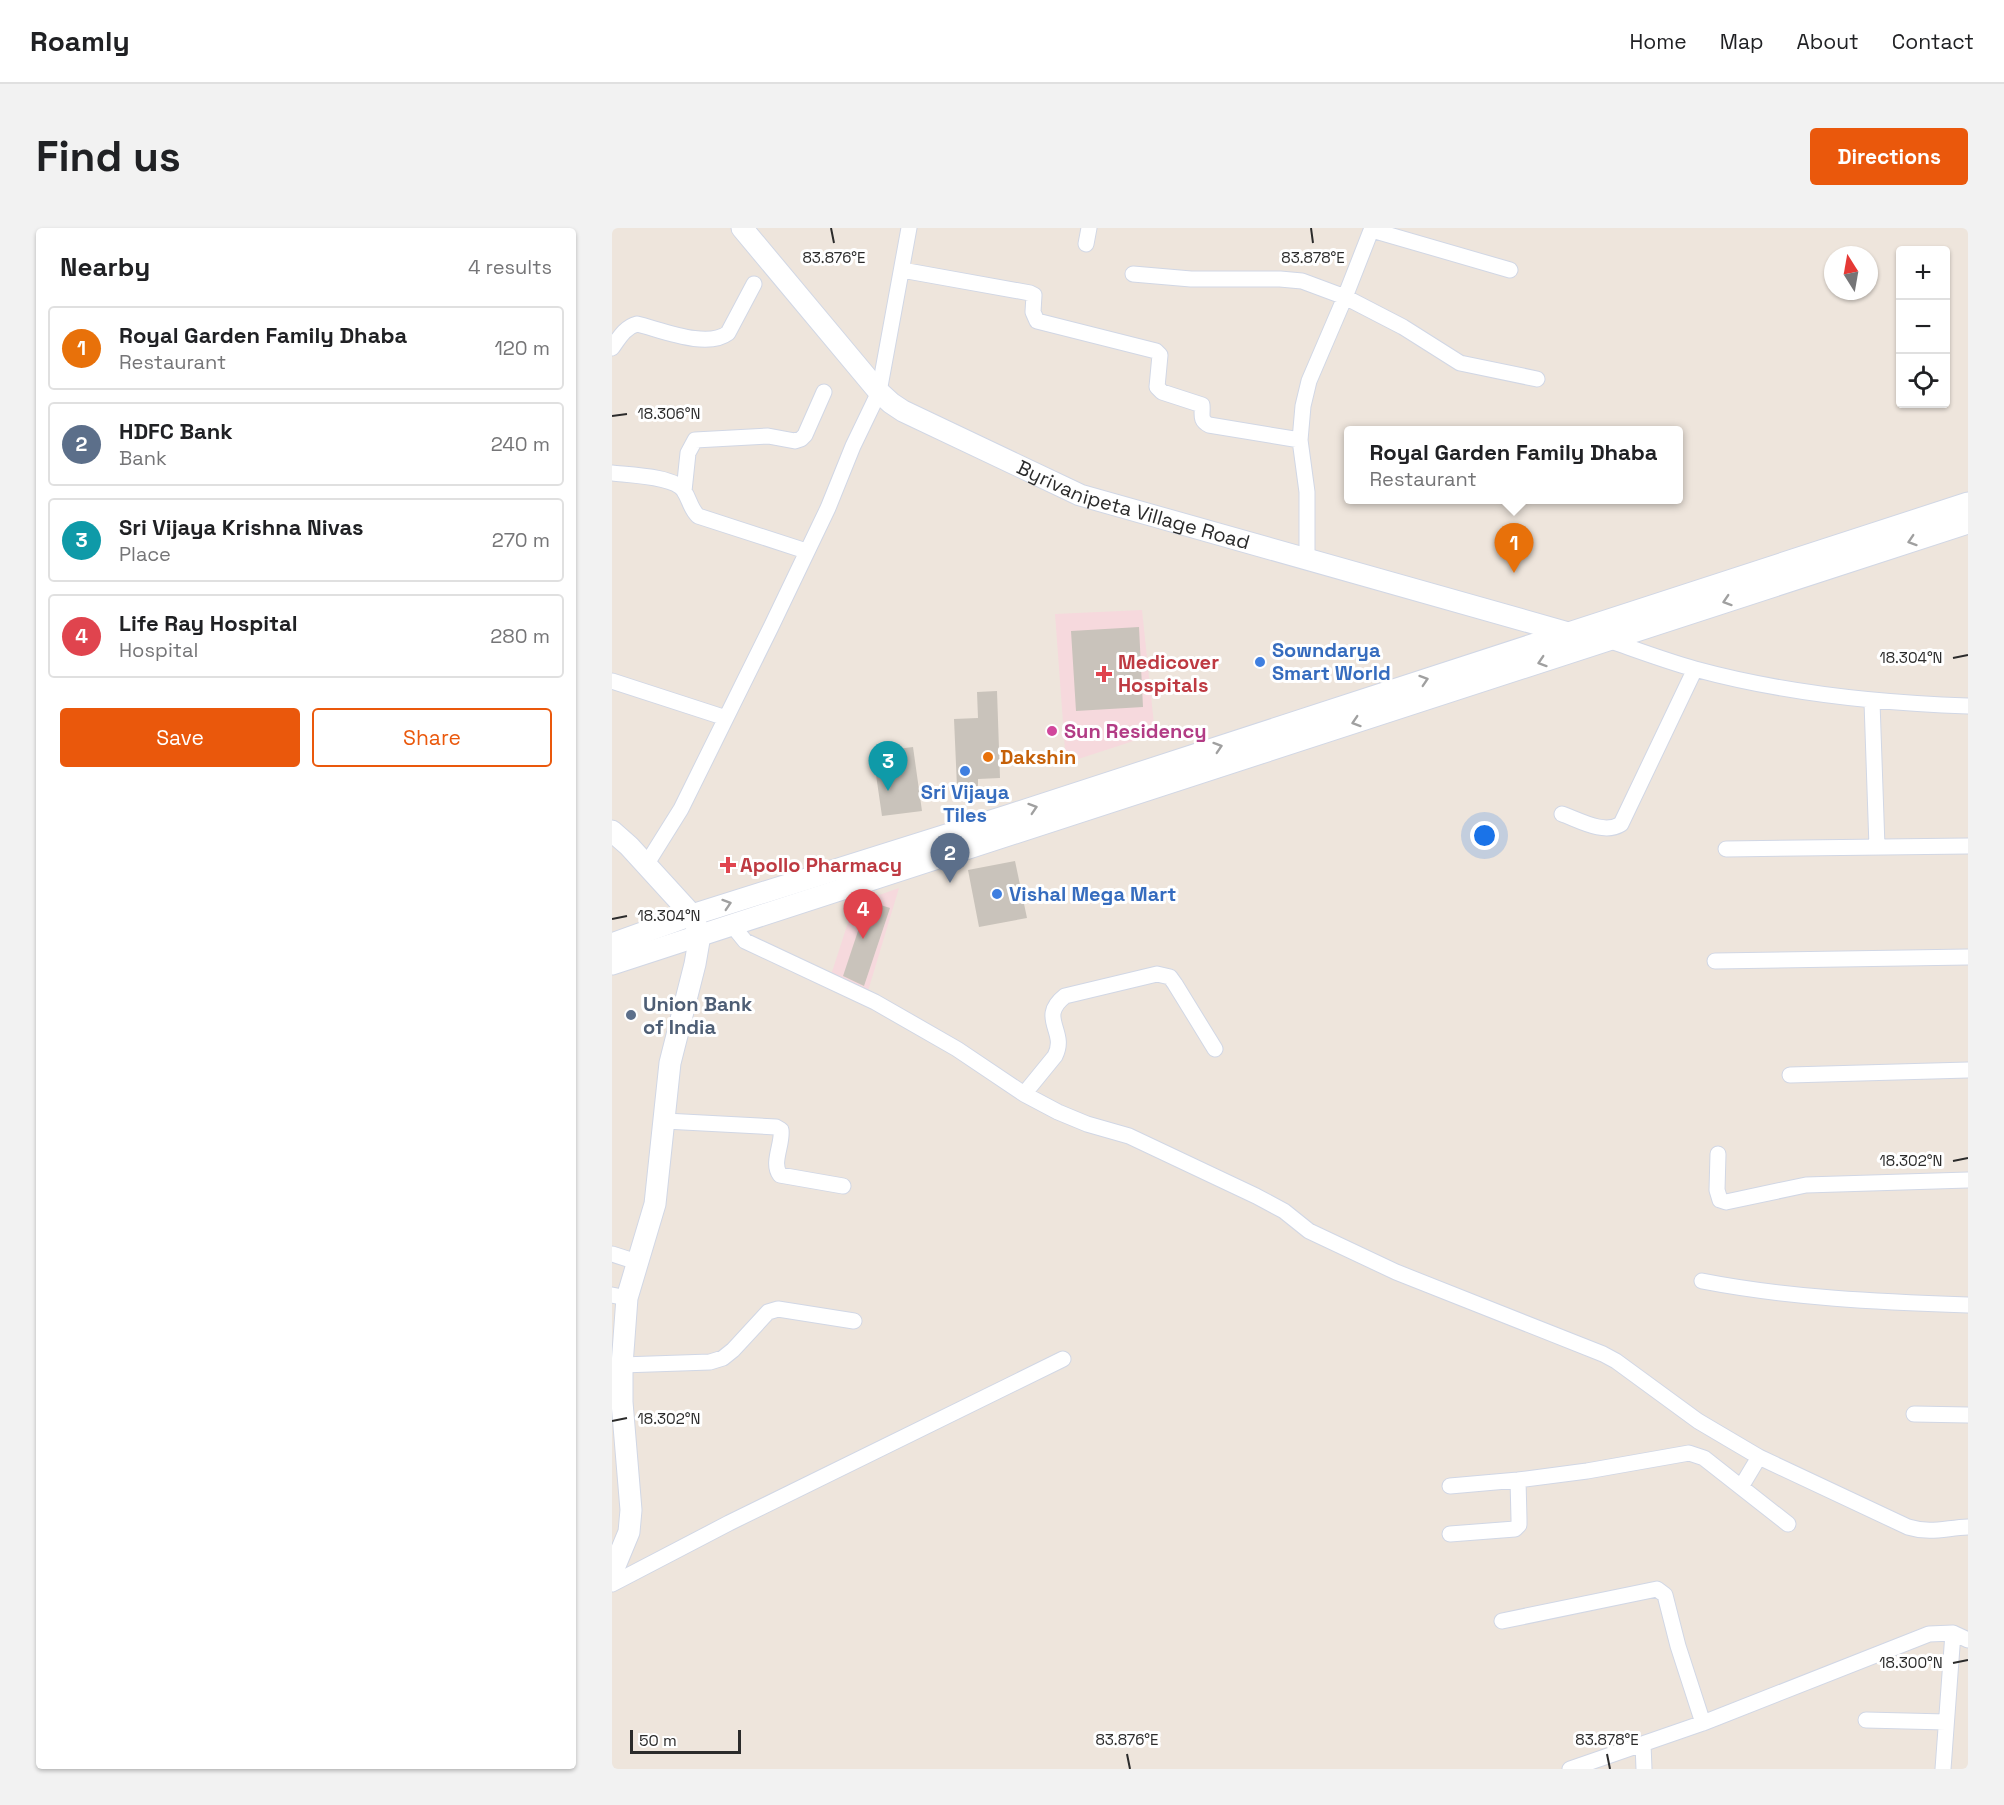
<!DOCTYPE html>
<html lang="en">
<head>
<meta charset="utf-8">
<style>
	body { margin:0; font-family:"Space Grotesk",sans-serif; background:#f2f2f2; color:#202124 }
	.controls { position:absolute; right:18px; top:18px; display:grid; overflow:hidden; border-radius:6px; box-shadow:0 2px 4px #0004 }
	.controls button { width:54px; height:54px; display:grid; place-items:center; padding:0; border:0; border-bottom:2px solid #e0e0e0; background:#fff; color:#202124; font:30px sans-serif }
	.compass { position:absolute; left:1212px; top:18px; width:54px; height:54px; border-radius:50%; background:#fff; box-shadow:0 2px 4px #0004; rotate:349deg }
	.scale { position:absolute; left:18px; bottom:15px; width:111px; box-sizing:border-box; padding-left:6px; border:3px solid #2b2b2b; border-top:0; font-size:16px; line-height:21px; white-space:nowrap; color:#2b2b2b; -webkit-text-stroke:4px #fff; paint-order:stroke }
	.you { position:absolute; left:873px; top:608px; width:21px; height:21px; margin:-15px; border:4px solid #fff; border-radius:50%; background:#1a73e8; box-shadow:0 0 0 9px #1a73e833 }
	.badge { display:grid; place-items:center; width:39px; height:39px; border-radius:50%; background:#ea580c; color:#fff; font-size:20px; font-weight:700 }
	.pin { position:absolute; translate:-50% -50px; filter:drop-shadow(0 2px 3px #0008) }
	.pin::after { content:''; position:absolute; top:32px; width:21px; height:18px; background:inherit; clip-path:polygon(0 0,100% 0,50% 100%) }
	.popup { position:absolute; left:732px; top:198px; width:339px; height:78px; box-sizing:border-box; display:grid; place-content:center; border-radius:6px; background:#fff; filter:drop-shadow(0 2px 4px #0005); font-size:20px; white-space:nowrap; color:#757577 }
	.popup b { font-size:22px; color:#202124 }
	.popup::after { content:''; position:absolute; left:50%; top:100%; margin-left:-12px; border:12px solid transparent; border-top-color:#fff }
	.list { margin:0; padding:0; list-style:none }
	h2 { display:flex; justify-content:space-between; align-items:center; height:78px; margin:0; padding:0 24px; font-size:26px }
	h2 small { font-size:20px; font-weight:400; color:#757577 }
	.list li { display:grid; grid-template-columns:39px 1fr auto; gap:18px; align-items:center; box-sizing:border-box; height:84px; margin:0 12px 12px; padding:0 12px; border:2px solid #e0e0e0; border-radius:6px }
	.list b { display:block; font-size:22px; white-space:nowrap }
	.list p { margin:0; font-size:20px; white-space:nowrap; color:#757577 }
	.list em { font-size:20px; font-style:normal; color:#757577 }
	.actions { display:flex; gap:12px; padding:18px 24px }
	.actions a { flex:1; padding:14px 0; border:2px solid #ea580c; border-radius:6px; text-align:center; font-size:21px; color:#ea580c }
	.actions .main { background:#ea580c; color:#fff }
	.icon { flex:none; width:33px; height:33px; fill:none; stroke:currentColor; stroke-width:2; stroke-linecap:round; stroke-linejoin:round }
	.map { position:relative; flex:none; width:1356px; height:1541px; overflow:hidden; border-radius:6px }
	header { display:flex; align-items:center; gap:36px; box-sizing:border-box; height:84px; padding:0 30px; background:#fff; border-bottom:2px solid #e0e0e0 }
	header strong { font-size:28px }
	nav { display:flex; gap:33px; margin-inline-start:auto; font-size:21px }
	.intro { display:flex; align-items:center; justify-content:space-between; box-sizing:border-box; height:144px; padding:0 36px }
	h1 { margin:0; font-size:42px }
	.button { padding:15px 27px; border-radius:6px; background:#ea580c; color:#fff; font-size:21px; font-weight:700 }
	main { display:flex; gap:36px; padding:0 36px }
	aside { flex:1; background:#fff; border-radius:6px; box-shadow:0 2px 4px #0004 }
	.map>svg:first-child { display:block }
</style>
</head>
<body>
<header>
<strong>Roamly</strong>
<nav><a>Home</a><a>Map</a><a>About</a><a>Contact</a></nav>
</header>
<div class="intro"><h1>Find us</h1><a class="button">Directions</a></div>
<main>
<aside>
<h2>Nearby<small>4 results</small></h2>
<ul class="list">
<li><span class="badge" style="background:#e8710a">1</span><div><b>Royal Garden Family Dhaba</b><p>Restaurant</p></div><em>120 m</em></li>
<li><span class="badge" style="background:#5c6f8a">2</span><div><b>HDFC Bank</b><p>Bank</p></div><em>240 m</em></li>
<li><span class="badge" style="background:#0f9aa8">3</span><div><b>Sri Vijaya Krishna Nivas</b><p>Place</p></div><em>270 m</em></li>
<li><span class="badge" style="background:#e0444e">4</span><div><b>Life Ray Hospital</b><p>Hospital</p></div><em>280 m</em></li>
</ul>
<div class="actions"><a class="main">Save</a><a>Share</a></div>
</aside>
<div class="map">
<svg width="1356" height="1541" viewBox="0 0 1356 1541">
	<rect width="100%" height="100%" fill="#eee5dc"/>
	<path fill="#f6d9dd" d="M530,382L543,506L454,535L443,386Z
		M287,660L256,763L219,747L242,676Z"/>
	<path fill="#c9c3bb" d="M527,399L531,479L464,483L459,403Z
		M385,463L388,550L366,551V558L345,559L342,491L366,490L365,464Z
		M301,519L310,583L270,588L263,540L287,537L285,521Z
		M403,633L415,690L367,699L356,642Z
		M256,673L278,680L252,758L231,748Z"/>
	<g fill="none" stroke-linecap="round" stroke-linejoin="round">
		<defs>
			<path id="street" d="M760,2L898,42
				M474,16L477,0
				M290,42L418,65L422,67L421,84L425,93L544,123L548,127L545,159L550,164L590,177C591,186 587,192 597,197L688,212
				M521,46L579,51H668L690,53L733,69L791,99L848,135L925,151
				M0,120C7,110 13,99 25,96C50,102 95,121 116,105L142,56
				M0,245C17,247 63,248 72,263C78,272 78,280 86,288L194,323
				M72,263L76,225L83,212L156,208L183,213L189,211L193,207L212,164
				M695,330V264L688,212L691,178L697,153L733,69L760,0
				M996,412C1025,422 1054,433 1083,441C1171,465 1265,475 1356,478
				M0,453L114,490
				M1260,474L1265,619
				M950,586C967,592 992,607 1009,596L1083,441
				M1114,621L1356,618
				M34,637L69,581L159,399L216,280L241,218L267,164L297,0
				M120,697L133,713L263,774L345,821L412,866L446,884L475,896L517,908L644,968L672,983L697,1003L784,1044L991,1126L1004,1133L1086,1193L1147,1229L1296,1299C1319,1306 1333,1300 1356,1299
				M1103,733L1356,729
				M1178,847L1356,842
				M412,866L443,828C456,803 425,790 453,768L545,746L558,749L563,756L603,821
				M53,893L164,899L169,902C171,916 159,935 168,947L231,958
				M1106,926L1105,962L1108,972L1114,974L1194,957L1356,952
				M0,1026L25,1034
				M1090,1053C1177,1070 1268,1074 1356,1077
				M0,1067L15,1070
				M10,1137L98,1134L111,1130L121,1122L156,1084L166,1081L242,1093
				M1302,1186L1356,1187
				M838,1258L906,1252L975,1243L1077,1225L1092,1230L1176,1296
				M1129,1259L1147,1229
				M838,1306L903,1301L907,1297V1291L906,1252
				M0,1356L117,1295L451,1131
				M890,1393L1045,1361L1053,1367L1066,1418L1091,1495
				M1254,1492L1334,1494
				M1031,1516L1032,1541
				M958,1541L1091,1495L1317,1406L1341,1405L1356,1412
				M1331,1541L1341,1405"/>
			<g id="secondary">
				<path id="s1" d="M130,0L267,164L279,175L291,183L468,267L960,406"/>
				<path d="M0,603L17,618L80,687L88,707L83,736L58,835L43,976L15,1070L10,1137V1174L19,1282L17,1304L0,1345"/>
				<path d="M0,716L80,687L398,587L1356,275"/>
				<path d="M0,736L1356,295"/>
			</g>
		</defs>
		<use href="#street" stroke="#d1d7e5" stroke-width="17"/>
		<use href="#secondary" stroke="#d1d7e5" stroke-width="23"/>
		<use href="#street" stroke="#fff" stroke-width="15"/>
		<use href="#secondary" stroke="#fff" stroke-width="21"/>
	</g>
	<defs><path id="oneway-chevron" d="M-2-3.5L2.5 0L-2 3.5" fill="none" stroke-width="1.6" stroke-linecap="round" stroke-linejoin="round" transform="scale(1.5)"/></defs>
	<g stroke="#a0a0a0">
		<use href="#oneway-chevron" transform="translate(1300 313) rotate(162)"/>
		<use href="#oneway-chevron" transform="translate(1115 373) rotate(162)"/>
		<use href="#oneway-chevron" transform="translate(930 434) rotate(162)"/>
		<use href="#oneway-chevron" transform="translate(812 452) rotate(-18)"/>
		<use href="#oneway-chevron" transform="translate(744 494) rotate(162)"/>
		<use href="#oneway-chevron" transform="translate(606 519) rotate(-18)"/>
		<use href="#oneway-chevron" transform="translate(421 580) rotate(-18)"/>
		<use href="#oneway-chevron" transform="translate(115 676) rotate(-18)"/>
	</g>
	<path fill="none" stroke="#2b2b2b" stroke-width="2" d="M219,0L222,15M699,0L701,15M0,188L15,186M1341,430L1356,427M0,691L15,688M1341,933L1356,930M0,1193L15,1190M1341,1435L1356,1432M515,1526L518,1541M995,1526L998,1541"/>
	<g fill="#3f7fe0" stroke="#fff" stroke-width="2">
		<circle cx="648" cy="434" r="6"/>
		<circle cx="353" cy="543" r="6"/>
		<circle cx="385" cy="666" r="6"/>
	</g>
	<g fill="#e0444e" stroke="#fff" stroke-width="2">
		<path d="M489 437h6v6h6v6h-6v6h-6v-6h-6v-6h6z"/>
		<path d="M113 628h6v6h6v6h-6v6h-6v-6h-6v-6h6z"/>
	</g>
	<circle fill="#d1479c" stroke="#fff" stroke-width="2" cx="440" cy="503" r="6"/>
	<circle fill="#e8710a" stroke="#fff" stroke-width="2" cx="376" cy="529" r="6"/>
	<circle fill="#5c6f8a" stroke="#fff" stroke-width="2" cx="19" cy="787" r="6"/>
	<g text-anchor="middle" stroke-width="6" stroke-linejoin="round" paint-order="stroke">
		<g font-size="20" fill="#2b2b2b" stroke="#fff">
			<text dy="7" stroke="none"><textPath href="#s1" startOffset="494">Byrivanipeta Village Road</textPath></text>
		</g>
		<g font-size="20" font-weight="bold" fill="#366cbe" stroke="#fff" text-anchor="start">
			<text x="660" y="429">Sowndarya<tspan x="660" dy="23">Smart World</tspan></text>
			<text x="353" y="571" text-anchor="middle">Sri Vijaya<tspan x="353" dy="23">Tiles</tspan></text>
			<text x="397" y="673">Vishal Mega Mart</text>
		</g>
		<g font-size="20" font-weight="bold" fill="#be3a42" stroke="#fff" text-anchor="start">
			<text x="506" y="441">Medicover<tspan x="506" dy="23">Hospitals</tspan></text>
			<text x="128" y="644">Apollo Pharmacy</text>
		</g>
		<g font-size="20" font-weight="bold" fill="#b23c85" stroke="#fff" text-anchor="start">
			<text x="452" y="510">Sun Residency</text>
		</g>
		<g font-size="20" font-weight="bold" fill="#c56008" stroke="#fff" text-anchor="start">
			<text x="388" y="536">Dakshin</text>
		</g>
		<g font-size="20" font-weight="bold" fill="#4e5e75" stroke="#fff" text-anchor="start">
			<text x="31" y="783">Union Bank<tspan x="31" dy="23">of India</tspan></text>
		</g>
	</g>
	<g font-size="15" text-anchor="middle" fill="#2b2b2b" stroke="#fff" stroke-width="6" stroke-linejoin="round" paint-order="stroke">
		<text x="222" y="35">83.876°E</text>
		<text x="701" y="35">83.878°E</text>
		<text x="57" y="191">18.306°N</text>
		<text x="1299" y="435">18.304°N</text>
		<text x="57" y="693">18.304°N</text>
		<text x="1299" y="938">18.302°N</text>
		<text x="57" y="1196">18.302°N</text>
		<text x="1299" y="1440">18.300°N</text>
		<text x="515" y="1517">83.876°E</text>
		<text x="995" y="1517">83.878°E</text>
	</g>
</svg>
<div class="controls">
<button>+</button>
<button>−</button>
<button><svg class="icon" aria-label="locate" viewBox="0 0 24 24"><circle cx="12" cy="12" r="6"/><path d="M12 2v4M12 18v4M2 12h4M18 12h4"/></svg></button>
</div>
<svg class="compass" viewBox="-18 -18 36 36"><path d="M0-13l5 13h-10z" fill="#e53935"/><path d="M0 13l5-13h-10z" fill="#757577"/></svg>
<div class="scale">50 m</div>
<div class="you"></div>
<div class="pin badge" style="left:902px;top:345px;background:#e8710a">1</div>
<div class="popup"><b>Royal Garden Family Dhaba</b>Restaurant</div>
<div class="pin badge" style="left:338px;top:655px;background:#5c6f8a">2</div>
<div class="pin badge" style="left:276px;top:563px;background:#0f9aa8">3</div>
<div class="pin badge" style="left:251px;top:711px;background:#e0444e">4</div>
</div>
</main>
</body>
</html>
